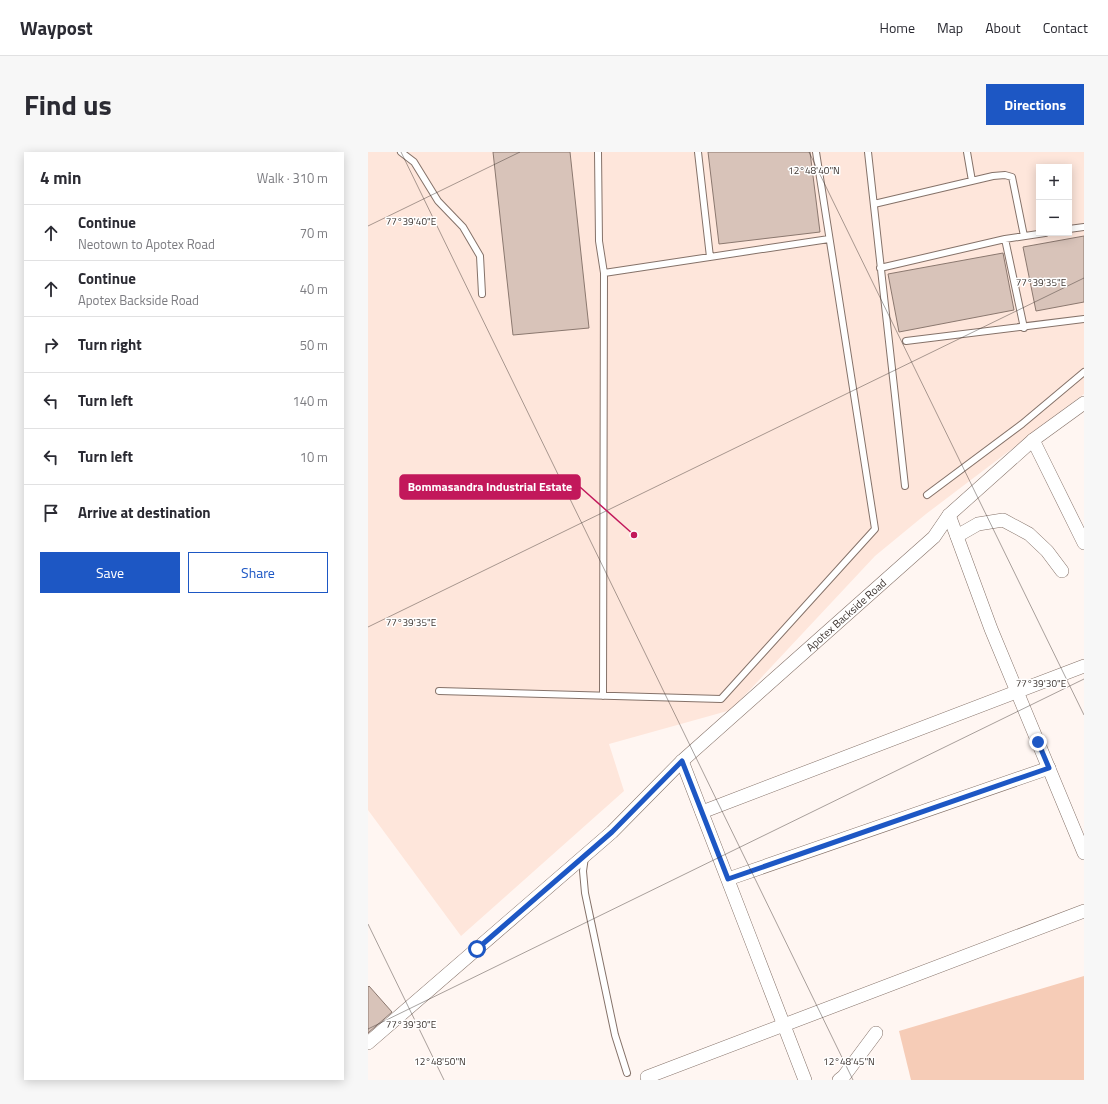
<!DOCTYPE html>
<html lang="en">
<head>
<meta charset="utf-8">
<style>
	body { margin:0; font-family:"Titillium Web",sans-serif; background:#f7f7f7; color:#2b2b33 }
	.controls { position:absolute; right:12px; top:12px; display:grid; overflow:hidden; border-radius:0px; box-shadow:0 2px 10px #0003 }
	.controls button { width:36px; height:36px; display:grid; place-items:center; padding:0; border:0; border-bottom:1px solid #e1e1e2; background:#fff; color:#2b2b33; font:20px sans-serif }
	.stop { position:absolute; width:12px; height:12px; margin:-9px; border:3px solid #1d57c4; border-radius:50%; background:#fff }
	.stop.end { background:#1d57c4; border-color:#fff; box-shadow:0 1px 4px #0008 }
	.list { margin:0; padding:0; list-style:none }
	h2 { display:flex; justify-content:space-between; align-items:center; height:52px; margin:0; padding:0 16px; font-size:17px }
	h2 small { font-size:13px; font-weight:400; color:#7c7c81 }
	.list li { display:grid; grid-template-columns:26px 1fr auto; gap:12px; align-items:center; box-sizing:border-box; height:56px; padding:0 16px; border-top:1px solid #e1e1e2 }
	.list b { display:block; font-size:15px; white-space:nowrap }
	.list p { margin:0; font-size:13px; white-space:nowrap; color:#7c7c81 }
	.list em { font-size:13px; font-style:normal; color:#7c7c81 }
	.actions { display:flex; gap:8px; padding:12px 16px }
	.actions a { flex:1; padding:9px 0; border:1px solid #1d57c4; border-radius:0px; text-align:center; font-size:14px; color:#1d57c4 }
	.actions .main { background:#1d57c4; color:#fff }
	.icon { flex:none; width:22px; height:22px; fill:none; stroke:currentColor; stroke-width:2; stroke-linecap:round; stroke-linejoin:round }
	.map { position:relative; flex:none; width:716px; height:928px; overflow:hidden; border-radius:0px }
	header { display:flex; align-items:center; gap:24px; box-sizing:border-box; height:56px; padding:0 20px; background:#fff; border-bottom:1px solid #e1e1e2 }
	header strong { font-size:19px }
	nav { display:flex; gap:22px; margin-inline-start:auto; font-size:14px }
	.intro { display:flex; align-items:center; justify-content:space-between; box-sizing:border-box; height:96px; padding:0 24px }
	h1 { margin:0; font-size:28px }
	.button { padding:10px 18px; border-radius:0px; background:#1d57c4; color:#fff; font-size:14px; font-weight:700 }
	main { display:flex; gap:24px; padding:0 24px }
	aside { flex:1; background:#fff; border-radius:0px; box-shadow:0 2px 10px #0003 }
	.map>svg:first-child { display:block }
</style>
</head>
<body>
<header>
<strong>Waypost</strong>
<nav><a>Home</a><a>Map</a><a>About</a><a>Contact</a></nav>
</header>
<div class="intro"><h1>Find us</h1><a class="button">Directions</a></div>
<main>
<aside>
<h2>4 min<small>Walk · 310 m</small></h2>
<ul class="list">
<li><svg class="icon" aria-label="ahead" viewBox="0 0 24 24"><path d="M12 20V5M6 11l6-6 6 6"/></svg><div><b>Continue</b><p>Neotown to Apotex Road</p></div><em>70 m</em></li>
<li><svg class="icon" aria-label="ahead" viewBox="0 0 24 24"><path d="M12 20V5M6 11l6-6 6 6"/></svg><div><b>Continue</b><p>Apotex Backside Road</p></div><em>40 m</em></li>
<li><svg class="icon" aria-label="right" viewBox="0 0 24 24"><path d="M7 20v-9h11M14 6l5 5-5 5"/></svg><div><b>Turn right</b></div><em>50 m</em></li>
<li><svg class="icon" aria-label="left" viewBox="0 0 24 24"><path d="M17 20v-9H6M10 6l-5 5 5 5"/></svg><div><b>Turn left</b></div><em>140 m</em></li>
<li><svg class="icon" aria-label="left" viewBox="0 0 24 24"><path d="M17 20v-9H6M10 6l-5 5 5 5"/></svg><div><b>Turn left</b></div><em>10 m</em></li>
<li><svg class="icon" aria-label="arrive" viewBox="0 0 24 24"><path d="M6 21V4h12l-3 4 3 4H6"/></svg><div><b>Arrive at destination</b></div></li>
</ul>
<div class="actions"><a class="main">Save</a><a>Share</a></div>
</aside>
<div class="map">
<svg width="716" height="928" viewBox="0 0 716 928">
	<rect width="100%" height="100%" fill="#fff6f2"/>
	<path fill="#fee6db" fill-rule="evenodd" d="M0,0H716V242L558,362L507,404L363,558L241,592L256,639L93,784L0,658ZM671,15H701V81H671Z"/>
	<path fill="#f6ccb7" d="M716,824V928H543L531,879Z"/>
	<path fill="#d8c3b9" stroke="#8b786f" d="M125,0H202L221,176L145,183Z
		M340,0H442L452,80L351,92Z
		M716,84V150L668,159L655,95Z
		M635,101L646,158L531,180L520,122Z
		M1,834L24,860L0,881V835Z"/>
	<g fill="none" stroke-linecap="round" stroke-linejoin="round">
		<defs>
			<path id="service" d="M33,0L46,10L70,49L95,75L112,104L114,142
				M230,0L231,89L236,121L235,544
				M330,0L342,105
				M500,0L537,334
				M599,0L604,29
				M506,52L625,24L637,23L644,25L656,84
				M701,77L716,75
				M637,87L656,176
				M512,116L637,87L677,81
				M236,121L461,87
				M538,189L716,167
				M559,343L654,272L716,220
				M71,539L353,547L507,377L448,0
				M217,705L215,719L217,741L247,883L259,921"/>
			<g id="minor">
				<path d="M665,288L716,391"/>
				<path d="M581,363L623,477L716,701"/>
				<path d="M589,384L610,372L635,368L661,382L679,399L694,419"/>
				<path d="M314,609L437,928"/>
				<path d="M334,660L716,514"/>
				<path d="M360,727L681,616"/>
				<path id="s1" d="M0,891L244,680L314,609L566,385L581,363L665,288L716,251"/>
				<path d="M279,925L716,759"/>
				<path d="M471,928L476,924L508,881"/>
			</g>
		</defs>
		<use href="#service" stroke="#857269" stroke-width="8"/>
		<use href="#minor" stroke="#857269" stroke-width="14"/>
		<use href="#service" stroke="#fff" stroke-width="6"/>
		<use href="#minor" stroke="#fff" stroke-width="13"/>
	</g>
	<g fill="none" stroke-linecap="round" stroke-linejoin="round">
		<path stroke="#1d57c4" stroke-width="5" d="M109,797L244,680L314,609L360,727L681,616L670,590"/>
	</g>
	<path fill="none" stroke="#3d3531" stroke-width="1" stroke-opacity="0.45" d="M33,0L485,928M441,0L716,563M0,74L152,0M0,475L716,126M0,772L76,928M0,877L716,527"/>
	<g text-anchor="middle" stroke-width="3" stroke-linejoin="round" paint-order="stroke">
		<g font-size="11" fill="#3d3531" stroke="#fff">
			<text dy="4" stroke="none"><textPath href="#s1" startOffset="642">Apotex Backside Road</textPath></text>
		</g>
	</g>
	<g font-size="10" text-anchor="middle" fill="#3d3531" stroke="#fff" stroke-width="3" stroke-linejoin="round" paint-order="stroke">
		<text x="446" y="22">12°48'40"N</text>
		<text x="43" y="73">77°39'40"E</text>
		<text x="673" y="134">77°39'35"E</text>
		<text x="43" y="474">77°39'35"E</text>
		<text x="673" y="535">77°39'30"E</text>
		<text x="43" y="876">77°39'30"E</text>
		<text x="72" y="913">12°48'50"N</text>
		<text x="481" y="913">12°48'45"N</text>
	</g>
	<path fill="none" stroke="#c2185b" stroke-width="1.5" d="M266 383L212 335"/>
	<circle fill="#c2185b" stroke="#fff" stroke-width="1.5" cx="266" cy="383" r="4"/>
	<rect fill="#c2185b" stroke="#c2185b" stroke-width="1.5" x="32" y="323" width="180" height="24" rx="4"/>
	<g font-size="12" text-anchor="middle" font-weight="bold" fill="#fff">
		<text x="122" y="339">Bommasandra Industrial Estate</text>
	</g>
</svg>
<div class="controls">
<button>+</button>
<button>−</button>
</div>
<div class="stop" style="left:109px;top:797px"></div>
<div class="stop end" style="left:670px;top:590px"></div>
</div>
</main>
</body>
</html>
